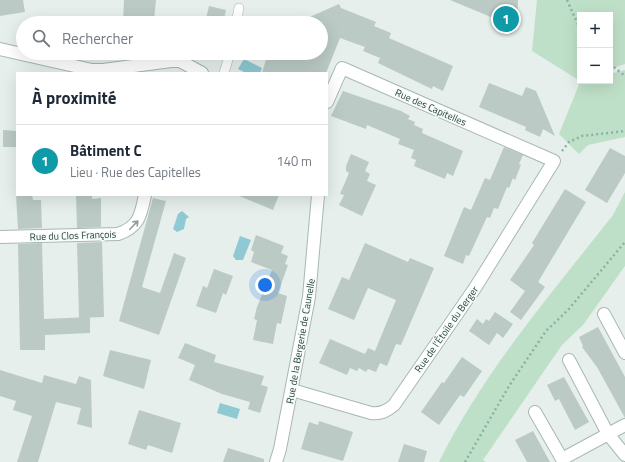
<!DOCTYPE html>
<html lang="fr">
<head>
<meta charset="utf-8">
<style>
	body { margin:0; font-family:"Titillium Web",sans-serif; background:#f6f6f7; color:#1f2937 }
	.controls { position:absolute; right:12px; top:12px; display:grid; overflow:hidden; border-radius:0px; box-shadow:0 4px 16px #0002 }
	.controls button { width:36px; height:36px; display:grid; place-items:center; padding:0; border:0; border-bottom:1px solid #e0e1e3; background:#fff; color:#1f2937; font:20px sans-serif }
	.you { position:absolute; left:265px; top:285px; width:14px; height:14px; margin:-10px; border:3px solid #fff; border-radius:50%; background:#1a73e8; box-shadow:0 0 0 6px #1a73e833 }
	.badge { display:grid; place-items:center; width:26px; height:26px; border-radius:50%; background:#d93025; color:#fff; font-size:13px; font-weight:700 }
	.pin { position:absolute; translate:-50% -50%; border:2px solid #fff; box-shadow:0 1px 4px #0006 }
	.list { margin:0; padding:0; list-style:none }
	h2 { display:flex; justify-content:space-between; align-items:center; height:52px; margin:0; padding:0 16px; font-size:17px }
	h2 small { font-size:13px; font-weight:400; color:#747a83 }
	.list li { display:grid; grid-template-columns:26px 1fr auto; gap:12px; align-items:center; box-sizing:border-box; height:72px; padding:0 16px; border-top:1px solid #e0e1e3 }
	.list b { display:block; font-size:15px; white-space:nowrap }
	.list p { margin:0; font-size:13px; white-space:nowrap; color:#747a83 }
	.list em { font-size:13px; font-style:normal; color:#747a83 }
	.icon { flex:none; width:22px; height:22px; fill:none; stroke:currentColor; stroke-width:2; stroke-linecap:round; stroke-linejoin:round }
	.map { position:relative; flex:none; width:625px; height:462px; overflow:hidden }
	.search { position:absolute; background:#fff; box-shadow:0 4px 16px #0002; left:16px; top:16px; width:312px; height:44px; display:flex; align-items:center; gap:10px; box-sizing:border-box; padding:0 14px; border-radius:22px; color:#747a83; font-size:15px }
	.panel { position:absolute; background:#fff; box-shadow:0 4px 16px #0002; left:16px; top:72px; width:312px; height:124px; border-radius:0px }
	.map>svg:first-child { display:block }
</style>
</head>
<body>
<div class="map">
<svg width="625" height="462" viewBox="0 0 625 462">
	<rect width="100%" height="100%" fill="#e6efeb"/>
	<path fill="#bfe0c8" d="M537,0H625V64L610,69V15H580V78L577,79L532,51Z
		M625,70V137L588,145L579,154L559,134L580,82L610,81V74Z
		M625,192V266L583,325L562,345L483,460L486,462H439C484,371 551,294 613,215Z"/>
	<path fill="#8ec9d4" d="M244,59L262,68L260,73H246L238,69Z
		M182,211L189,217L186,219L184,229L177,232L173,229L178,214Z
		M240,236L251,240L243,260H236L233,256Z
		M220,403L240,409L237,419L217,413Z"/>
	<path fill="#bbcac4" d="M0,0H23L25,12L0,16Z
		M124,0H156L154,20H152V23H123Z
		M450,0H518L517,28Z
		M339,4L341,8L376,22L374,26L391,33L389,38L453,66L443,91L433,86L432,89L378,63L380,58L363,51L365,47L340,38L326,73H262L268,53H321V23H296Z
		M209,6L226,10L223,23H205Z
		M489,83L522,96L526,87L536,91L555,136L543,129L540,137L525,130L526,127L479,107Z
		M343,91L401,111L410,116L408,119L415,122L414,125L423,129L422,133L463,151L453,176L447,173L445,179L414,166L416,160L411,158L414,150L398,144L400,139L367,125L366,129L331,116Z
		M3,130L17,131V147H3Z
		M504,147L523,155L519,164L521,165L515,180L513,178L509,188L507,187L498,209L494,208L490,218L487,217L469,256L466,255L463,264L444,256L464,207L471,210L485,178L490,180Z
		M610,148L625,156V173L607,203L585,190Z
		M351,154L369,162L365,171L370,174L367,181L376,185L362,216L339,205L344,195L340,194L349,173L346,171V166Z
		M565,189L586,202L538,282L545,287L521,320L510,312L525,291L510,280L534,245L532,243Z
		M16,195H32L33,200H41L42,228L18,229Z
		M76,195H92V199L101,198V227L77,228Z
		M237,195H279L273,210Z
		M153,198L166,201L142,287L160,293L174,253L186,258L159,335L119,321Z
		M256,235L284,246L281,253L288,256L285,264L288,265L278,293L287,296L281,324L277,323L273,344L253,340L257,320L254,319L257,307L272,270L251,262L254,252L251,250Z
		M102,242L104,317L79,318L77,243Z
		M42,243L44,319L90,317V333L45,335V350H20L18,244Z
		M365,243L408,262L410,258L434,268L401,345L396,344L387,366L380,363L376,372L368,369L366,372L359,368L357,371L350,368L347,375L319,363L330,339L365,354L368,348L375,351L396,300L368,288L354,320L328,309L342,277L349,280Z
		M214,269L233,276L226,295L223,293L216,313L196,306L203,286L207,288Z
		M495,312L513,324L503,338L497,333L489,345L469,331L477,319L483,324L486,319L489,321Z
		M598,327L625,377V418L597,367L582,347L583,346L579,337Z
		M185,343L216,355L214,362L264,376L261,385L268,387L260,413L248,409L250,402L222,394L189,380L195,365L178,358Z
		M110,350L151,360L144,389L103,376Z
		M462,357L482,371L464,397L460,395L439,425L421,412L442,382L444,383Z
		M0,370L42,383L44,375L76,384L79,376L91,380L92,428L77,424L81,408L56,402L38,462H17L32,416L13,410L16,401L0,396Z
		M564,377L589,422L575,430L559,399L555,401L547,385Z
		M139,410L181,423L172,453L148,445L146,450L128,444Z
		M319,421L353,432L343,461L301,449L309,422L318,425Z
		M533,431L550,462H527L515,440Z
		M404,444L427,451L424,462H398Z
		M228,448L264,459V462H223Z"/>
	<g fill="none" stroke-linecap="round" stroke-linejoin="round">
		<defs>
			<path id="service" d="M236,23L239,8
				M224,73L230,53"/>
			<path id="minor" d="M0,49L92,70H103L171,61H180L202,73
				M0,237L118,234C139,227 141,215 145,195
				M604,314L625,353
				M569,360L608,434L625,455
				M292,390L371,413C381,414 387,411 394,405L475,288L554,161L342,68L327,102
				M535,412L562,459L625,425
				M276,462L280,449L309,297L318,195"/>
		</defs>
		<use href="#service" stroke="#a8b8b2" stroke-width="10"/>
		<use href="#minor" stroke="#a8b8b2" stroke-width="14"/>
		<path stroke="#86b3a5" stroke-width="2.5" stroke-dasharray="2 3" stroke-linecap="butt" d="M567,0L580,29
			M610,64L625,76
			M562,151L569,142L582,136L625,131
			M465,462L509,386L546,331L568,310L625,242"/>
		<use href="#service" stroke="#fff" stroke-width="9"/>
		<use href="#minor" stroke="#fff" stroke-width="12"/>
	</g>
	<defs><path id="oneway-shaft" d="M-6 0H5M1.5-3L5.5 0L1.5 3" fill="none" stroke-width="1.6" stroke-linecap="round" stroke-linejoin="round"/></defs>
	<use stroke="#92a09c" href="#oneway-shaft" transform="translate(134 225) rotate(-46)"/>
	<g text-anchor="middle" stroke-width="3" stroke-linejoin="round" paint-order="stroke">
		<g font-size="10" fill="#24423a" stroke="#f7fbf9">
			<text transform="translate(431 107) rotate(24)" y="4">Rue des Capitelles</text>
			<text transform="translate(73 235) rotate(-2)" y="4">Rue du Clos François</text>
			<text transform="translate(446 329) rotate(-55)" y="4">Rue de l'Étoile du Berger</text>
			<text transform="translate(300 341) rotate(-80)" y="4">Rue de la Bergerie de Caunelle</text>
		</g>
	</g>
</svg>
<div class="controls">
<button>+</button>
<button>−</button>
</div>
<div class="you"></div>
<div class="pin badge" style="left:506px;top:19px;background:#0f9aa8">1</div>
<div class="search"><svg class="icon" aria-label="search" viewBox="0 0 24 24"><circle cx="10" cy="10" r="6"/><path d="M15 15l6 6"/></svg>Rechercher</div>
<section class="panel">
<h2>À proximité<small></small></h2>
<ul class="list">
<li><span class="badge" style="background:#0f9aa8">1</span><div><b>Bâtiment C</b><p>Lieu · Rue des Capitelles</p></div><em>140 m</em></li>
</ul>
</section>
</div>
</body>
</html>
